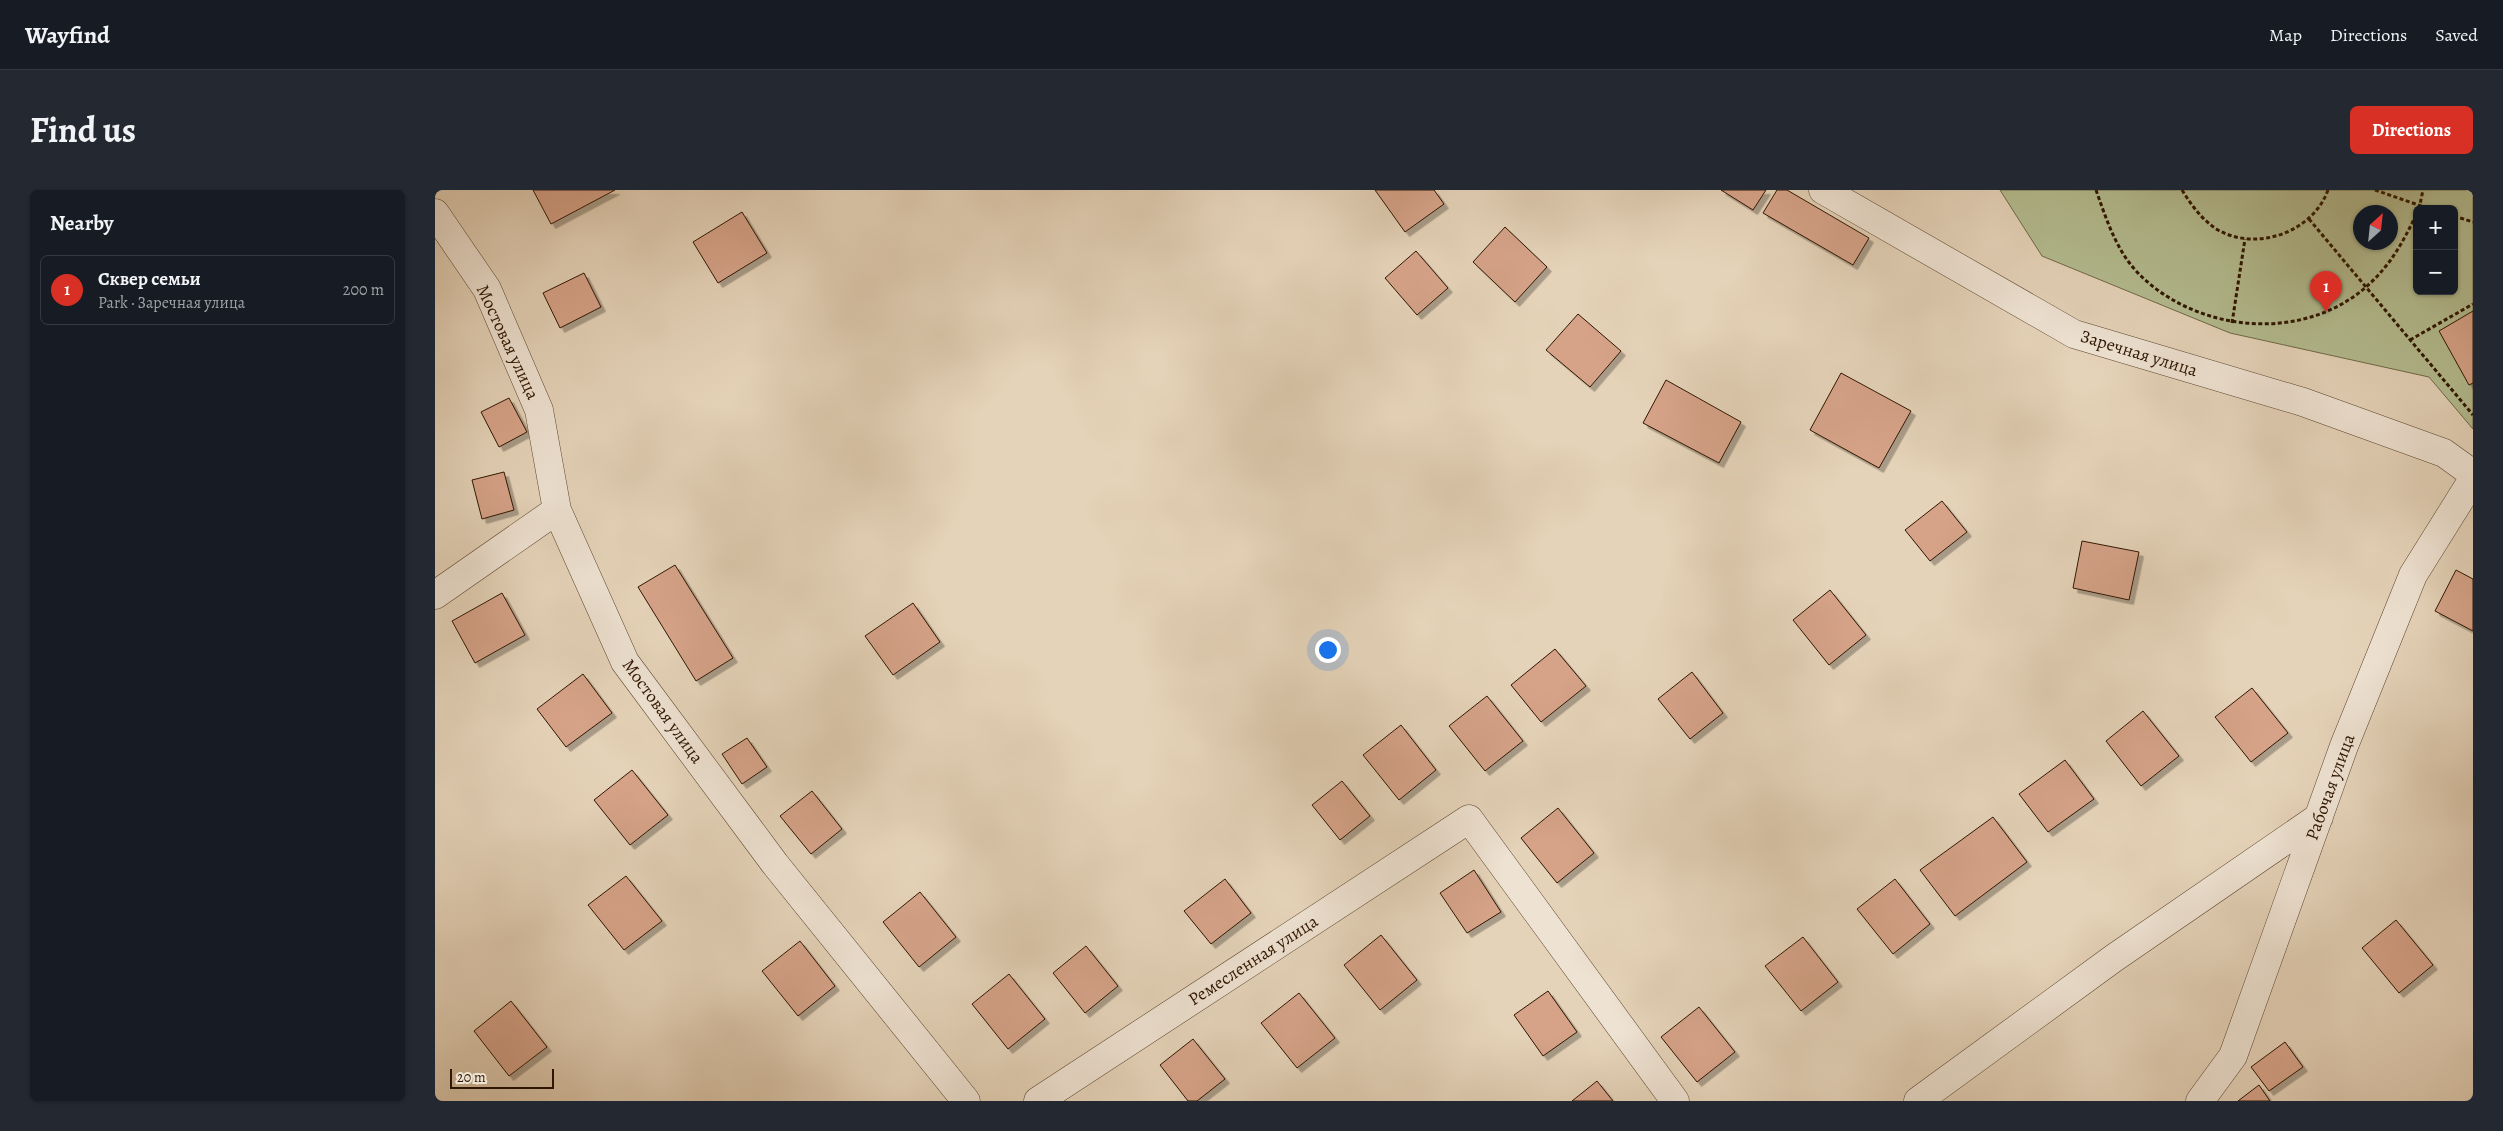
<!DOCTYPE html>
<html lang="en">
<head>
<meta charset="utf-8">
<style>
	body { margin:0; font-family:Alegreya,serif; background:#242831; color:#f1f3f6 }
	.controls { position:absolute; right:15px; top:15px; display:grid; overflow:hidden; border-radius:8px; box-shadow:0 1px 4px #0004 }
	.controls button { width:45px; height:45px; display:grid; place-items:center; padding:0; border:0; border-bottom:1px solid #363941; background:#171b24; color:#f1f3f6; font:25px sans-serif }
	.compass { position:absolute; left:1918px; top:15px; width:45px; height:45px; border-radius:50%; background:#171b24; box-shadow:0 1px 4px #0004; rotate:27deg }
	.scale { position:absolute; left:15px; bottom:12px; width:104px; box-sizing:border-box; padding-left:5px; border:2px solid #2f1600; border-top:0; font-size:14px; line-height:18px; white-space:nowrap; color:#2f1600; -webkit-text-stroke:4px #eee2d2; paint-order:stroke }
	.you { position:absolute; left:892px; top:459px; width:18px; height:18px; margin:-12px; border:4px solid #fff; border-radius:50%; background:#1a73e8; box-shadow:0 0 0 8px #1a73e833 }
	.badge { display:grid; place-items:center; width:32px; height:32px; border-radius:50%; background:#d93025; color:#fff; font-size:16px; font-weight:700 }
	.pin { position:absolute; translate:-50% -41px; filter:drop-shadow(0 1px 2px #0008) }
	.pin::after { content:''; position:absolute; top:26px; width:18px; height:15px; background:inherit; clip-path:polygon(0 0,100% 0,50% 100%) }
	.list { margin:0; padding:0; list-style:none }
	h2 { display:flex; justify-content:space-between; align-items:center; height:65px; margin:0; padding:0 20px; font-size:21px }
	h2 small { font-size:16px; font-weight:400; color:#9ea1a6 }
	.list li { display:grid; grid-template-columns:32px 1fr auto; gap:15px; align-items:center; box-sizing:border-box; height:70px; margin:0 10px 10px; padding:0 10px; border:1px solid #363941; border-radius:8px }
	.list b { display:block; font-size:19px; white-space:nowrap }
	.list p { margin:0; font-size:16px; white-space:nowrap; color:#9ea1a6 }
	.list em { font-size:16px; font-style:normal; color:#9ea1a6 }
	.map { position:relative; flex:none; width:2038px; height:911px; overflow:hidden; border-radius:8px }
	header { display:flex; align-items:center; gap:30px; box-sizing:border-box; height:70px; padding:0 25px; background:#171b24; border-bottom:1px solid #363941 }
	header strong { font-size:24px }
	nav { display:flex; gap:28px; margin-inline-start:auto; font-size:18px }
	.intro { display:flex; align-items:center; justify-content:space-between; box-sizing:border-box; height:120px; padding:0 30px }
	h1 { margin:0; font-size:35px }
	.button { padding:12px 22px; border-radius:8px; background:#d93025; color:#fff; font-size:18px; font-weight:700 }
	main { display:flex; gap:30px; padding:0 30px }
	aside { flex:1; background:#171b24; border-radius:8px; box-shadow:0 1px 4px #0004 }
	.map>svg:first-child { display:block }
</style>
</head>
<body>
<header>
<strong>Wayfind</strong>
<nav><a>Map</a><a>Directions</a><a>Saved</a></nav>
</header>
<div class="intro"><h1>Find us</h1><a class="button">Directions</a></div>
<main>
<aside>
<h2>Nearby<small></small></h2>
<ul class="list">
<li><span class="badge">1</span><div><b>Сквер семьи</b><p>Park · Заречная улица</p></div><em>200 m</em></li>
</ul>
</aside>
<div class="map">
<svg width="2038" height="911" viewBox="0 0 2038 911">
	<defs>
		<filter id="shadow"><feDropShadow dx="4.5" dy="4.5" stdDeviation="0" flood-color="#0004"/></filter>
	</defs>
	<rect width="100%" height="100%" fill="#e5d3b9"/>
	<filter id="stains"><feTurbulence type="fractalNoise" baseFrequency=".004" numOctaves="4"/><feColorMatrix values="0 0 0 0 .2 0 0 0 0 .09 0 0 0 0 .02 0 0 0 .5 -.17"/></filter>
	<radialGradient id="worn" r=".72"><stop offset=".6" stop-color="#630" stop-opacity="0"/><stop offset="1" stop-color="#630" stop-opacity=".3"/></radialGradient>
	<path fill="#b3bc90" stroke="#716948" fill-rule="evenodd" d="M1565,0H2038V239L1994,187L1795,143L1607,66ZM1982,19H2019V101H1982ZM1926,22H1956V52H1926Z"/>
	<path fill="#d6a389" stroke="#2f1600" filter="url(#shadow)" d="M98,0H180L116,34Z
		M940,0H999L1009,14L970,42Z
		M1286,0H1331L1318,20Z
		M1342,0H1352L1434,48L1418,75L1328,23Z
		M307,22L332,63L283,93L258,52Z
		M1070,37L1112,77L1080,112L1038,72Z
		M981,61L1013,98L982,125L950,88Z
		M149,83L166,117L125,138L108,103Z
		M2038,121V193L2034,195L2004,141Z
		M1143,124L1186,161L1155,197L1111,160Z
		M1406,183L1476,221L1444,278L1375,240Z
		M1231,190L1306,232L1284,273L1208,233Z
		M74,208L92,242L64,257L46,222Z
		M69,282L79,320L47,329L37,290Z
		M1507,311L1532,342L1495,371L1470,340Z
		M1647,351L1704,362L1694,410L1638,398Z
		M240,375L298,468L261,491L203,397Z
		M2021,380L2038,389V441L2000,421Z
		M1395,400L1431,445L1394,475L1358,430Z
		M67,403L90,445L40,473L17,431Z
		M478,413L505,452L458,485L430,446Z
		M1120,459L1151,496L1106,532L1076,495Z
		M1257,482L1288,523L1255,549L1223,509Z
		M148,484L177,523L131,557L102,519Z
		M1817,498L1853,543L1816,572L1780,527Z
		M1052,506L1088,551L1050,581L1014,536Z
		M1708,521L1744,566L1706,596L1671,551Z
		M966,535L1001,580L964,610L928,565Z
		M312,548L332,577L307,594L287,564Z
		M1630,570L1659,609L1613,642L1584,604Z
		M197,580L233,625L195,655L159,610Z
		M907,591L935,626L905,650L877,615Z
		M377,601L407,639L376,664L345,626Z
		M1123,618L1159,663L1122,693L1086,648Z
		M1558,627L1592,672L1520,726L1485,680Z
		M1039,680L1066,722L1032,743L1005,703Z
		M191,686L227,731L189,760L153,715Z
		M790,689L816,723L776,754L749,721Z
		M1460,689L1495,734L1458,764L1422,719Z
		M485,702L521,747L484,777L448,732Z
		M1961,730L1998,775L1964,803L1927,758Z
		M946,745L982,790L945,820L909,775Z
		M1368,747L1403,792L1366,821L1330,776Z
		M365,751L400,796L363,826L327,781Z
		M651,756L683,796L650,823L618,783Z
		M574,784L610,829L573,859L537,814Z
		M1113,801L1142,842L1108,866L1079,825Z
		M864,803L900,848L862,878L826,833Z
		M76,811L112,857L74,886L39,841Z
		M1264,817L1300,862L1262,892L1226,847Z
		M758,849L790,889L762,911H753L725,875Z
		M1850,852L1868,877L1834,901L1816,877Z
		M1162,891L1178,911H1137Z
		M1824,895L1835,911H1803Z"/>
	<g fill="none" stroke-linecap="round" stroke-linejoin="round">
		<defs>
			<path id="minor" d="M1388,0L1639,144L1868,212L2009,263L2038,284
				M0,23L52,99L104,220L122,320L190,472L340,674L531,911
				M0,405L122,320
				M603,911L1034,629L1240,911
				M1483,911L1679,768L1884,627
				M1765,911L1798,866L1909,556L1978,385L2038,289"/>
		</defs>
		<use href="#minor" stroke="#5c452e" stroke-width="29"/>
		<path stroke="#2f1600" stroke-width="3" stroke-dasharray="4 2.5" stroke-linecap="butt" d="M1661,0C1672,31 1682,63 1706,86C1765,143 1868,152 1931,97C1956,75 1968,52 1982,23
			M1747,0C1757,16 1767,30 1783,40C1822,62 1878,42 1893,0
			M1940,0L1995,19
			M1984,19L1988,0
			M2019,26L2038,32
			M1874,29L2038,225
			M1797,133L1810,49
			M1975,150L2038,114"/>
		<use href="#minor" stroke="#eee2d2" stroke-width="28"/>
	</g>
	<g text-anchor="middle" stroke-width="5" stroke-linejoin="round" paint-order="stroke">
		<g font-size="18" fill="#2f1600" stroke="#eee2d2">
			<text transform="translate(73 152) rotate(65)" y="6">Мостовая улица</text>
			<text transform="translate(1704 163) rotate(17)" y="6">Заречная улица</text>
			<text transform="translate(228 521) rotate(54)" y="6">Мостовая улица</text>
			<text transform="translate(1895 597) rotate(-70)" y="6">Рабочая улица</text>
			<text transform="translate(818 770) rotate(-33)" y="6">Ремесленная улица</text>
		</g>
	</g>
	<rect width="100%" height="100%" filter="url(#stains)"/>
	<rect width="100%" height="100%" fill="url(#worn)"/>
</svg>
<div class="controls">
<button>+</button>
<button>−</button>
</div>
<svg class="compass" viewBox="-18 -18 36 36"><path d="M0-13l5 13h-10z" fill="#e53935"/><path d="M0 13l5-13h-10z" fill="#9ea1a6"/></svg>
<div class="scale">20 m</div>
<div class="you"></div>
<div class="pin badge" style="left:1891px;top:122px">1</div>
</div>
</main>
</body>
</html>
